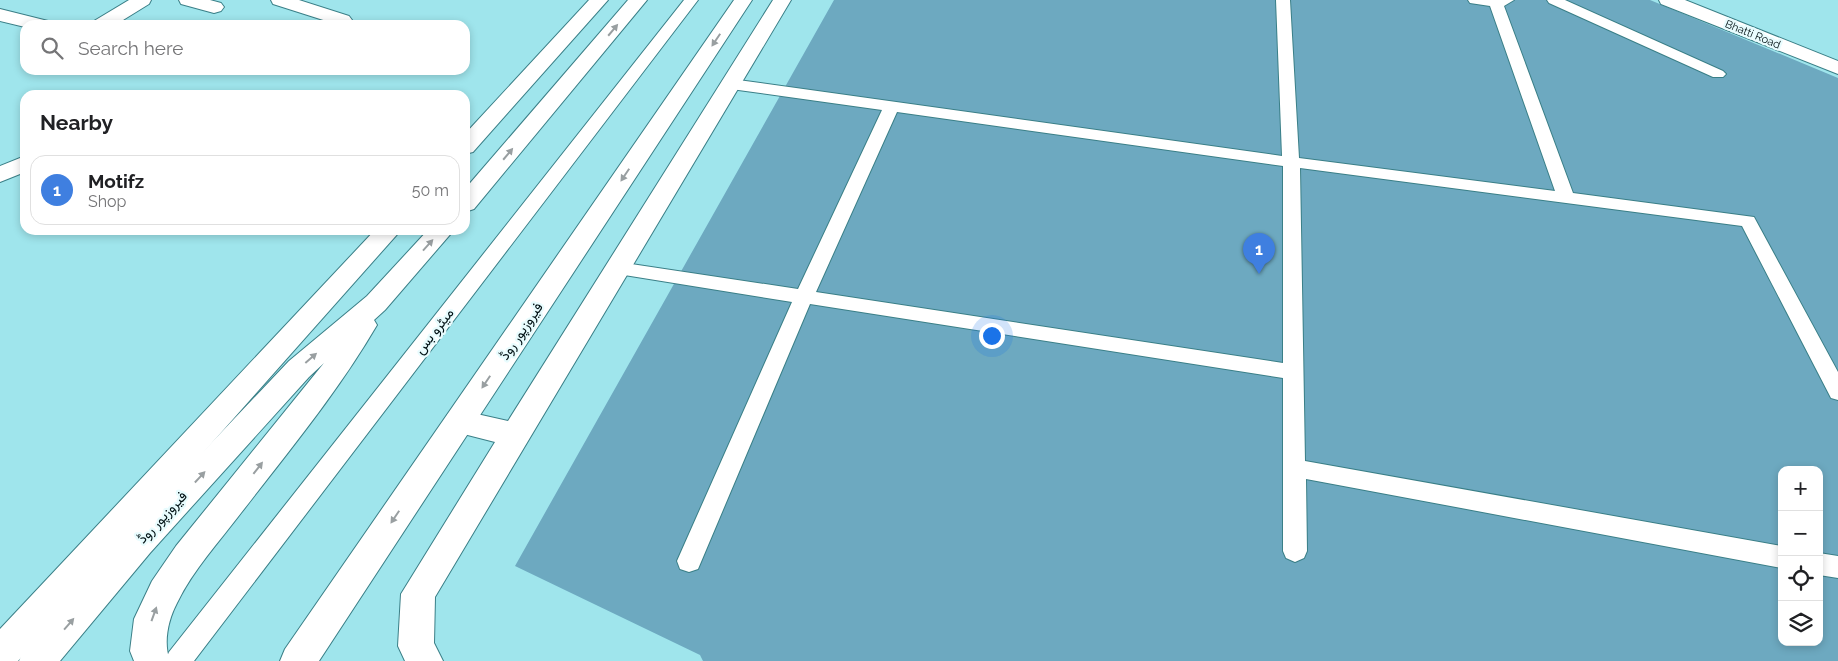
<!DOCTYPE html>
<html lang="en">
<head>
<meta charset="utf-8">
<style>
	body { margin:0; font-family:Raleway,Vazirmatn,sans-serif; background:#f2f2f2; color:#202124 }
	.controls { position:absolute; right:15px; bottom:15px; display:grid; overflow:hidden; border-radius:10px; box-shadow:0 2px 8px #0003 }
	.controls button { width:45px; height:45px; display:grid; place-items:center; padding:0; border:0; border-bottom:1px solid #e0e0e0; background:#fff; color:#202124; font:25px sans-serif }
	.you { position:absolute; left:991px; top:335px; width:18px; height:18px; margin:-12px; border:4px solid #fff; border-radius:50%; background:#1a73e8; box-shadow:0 0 0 8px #1a73e833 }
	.badge { display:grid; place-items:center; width:32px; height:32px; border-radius:50%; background:#af1c27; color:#fff; font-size:16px; font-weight:700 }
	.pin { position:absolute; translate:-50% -41px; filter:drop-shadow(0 1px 2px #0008) }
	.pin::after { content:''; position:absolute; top:26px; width:18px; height:15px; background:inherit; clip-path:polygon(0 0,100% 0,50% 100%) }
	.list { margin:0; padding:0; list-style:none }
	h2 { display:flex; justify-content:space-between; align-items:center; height:65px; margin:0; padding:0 20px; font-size:21px }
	h2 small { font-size:16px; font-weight:400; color:#757577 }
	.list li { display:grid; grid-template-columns:32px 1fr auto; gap:15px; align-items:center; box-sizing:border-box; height:70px; margin:0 10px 10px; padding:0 10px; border:1px solid #e0e0e0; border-radius:15px }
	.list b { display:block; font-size:19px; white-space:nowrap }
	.list p { margin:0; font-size:16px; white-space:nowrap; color:#757577 }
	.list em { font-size:16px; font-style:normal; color:#757577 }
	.icon { flex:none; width:28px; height:28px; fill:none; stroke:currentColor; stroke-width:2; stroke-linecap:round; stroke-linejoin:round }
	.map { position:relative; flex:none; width:1838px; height:661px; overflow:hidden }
	.search { position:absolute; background:#fff; box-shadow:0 2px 8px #0003; left:20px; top:20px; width:450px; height:55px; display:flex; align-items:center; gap:12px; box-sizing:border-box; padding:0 18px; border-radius:15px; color:#757577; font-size:19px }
	.panel { position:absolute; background:#fff; box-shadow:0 2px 8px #0003; left:20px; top:90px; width:450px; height:145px; border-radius:15px }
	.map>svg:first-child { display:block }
</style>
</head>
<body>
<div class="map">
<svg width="1838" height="661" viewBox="0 0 1838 661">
	<rect width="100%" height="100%" fill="#9fe5ec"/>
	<path fill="#6da9c0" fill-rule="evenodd" d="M834,0H1650L1838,78V661H703L700,655L515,566ZM1782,470H1819V642H1782Z"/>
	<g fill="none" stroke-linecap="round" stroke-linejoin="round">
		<defs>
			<path id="lane" d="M684,0H698L194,661H165L169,652Z
				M1276,0H1290L1299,158L1555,191L1490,6L1470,3L1468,0H1514L1504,6L1573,193L1754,217L1838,372V400L1831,398L1742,226L1300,168L1305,461L1782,546V568L1306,479L1307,551L1304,558L1295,562L1286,558L1283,551V378L810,304L698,569L689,572L680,569L677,561L792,302L618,274L611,272L609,268L611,264L618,262L798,289L882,110L731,89L726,87L723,84L726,81L731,79L1282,156ZM897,112L1283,166V363L816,292Z
				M1547,0H1565L1723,71L1726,74L1723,77H1713L1549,3Z
				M1819,553L1838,556V578L1819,575Z"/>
			<path id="street" d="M129,0H151L149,4L115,25H91L94,21Z
				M179,0H210L221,3L224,7L221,11L214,13L181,4Z
				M271,0H299L349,16L352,20L349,24L339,25L273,4Z
				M589,0H608L473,152L465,154V134Z
				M773,0H791L435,597L434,643L443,661H405L398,646L401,594L495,442L448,430L444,422L448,414L459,410L508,421Z
				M1659,0H1685L1838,61V74L1661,4Z
				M0,9L48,21L51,25H25V27L0,21Z
				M25,156V172L0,182V166Z
				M375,230H401L18,661H0V629Z"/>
			<path id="primary" d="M628,0H647L474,209L465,212V189Z
				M734,0H752L319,661H280L285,649Z
				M428,230H454L385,310L374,320L377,325C338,392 288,452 241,513C219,542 193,570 177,603C168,620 163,643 170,661H134L130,651L134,619L152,581L176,546L324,363L309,377L150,553L60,661H19L24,649L126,533L289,361L367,296Z"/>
		</defs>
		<use href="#lane" stroke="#3a7f87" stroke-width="2"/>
		<use href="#street" stroke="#3a7f87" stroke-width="2"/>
		<use href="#primary" stroke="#3a7f87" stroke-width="2"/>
		<use href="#lane" fill="#fff" fill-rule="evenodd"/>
		<use href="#street" fill="#fff" fill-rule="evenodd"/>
		<use href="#primary" fill="#fff" fill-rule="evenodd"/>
	</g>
	<defs><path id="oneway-solid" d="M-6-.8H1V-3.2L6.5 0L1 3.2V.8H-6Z" transform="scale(1.25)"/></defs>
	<g fill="#999fa1">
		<use href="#oneway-solid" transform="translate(613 30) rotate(-50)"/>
		<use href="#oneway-solid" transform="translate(716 40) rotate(124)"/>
		<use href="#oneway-solid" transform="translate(508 154) rotate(-50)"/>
		<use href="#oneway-solid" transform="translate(625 175) rotate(124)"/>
		<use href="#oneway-solid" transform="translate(428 245) rotate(-48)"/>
		<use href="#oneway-solid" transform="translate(311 358) rotate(-41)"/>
		<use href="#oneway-solid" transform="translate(486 382) rotate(124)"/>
		<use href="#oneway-solid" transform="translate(258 468) rotate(-52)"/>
		<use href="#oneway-solid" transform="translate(200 477) rotate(-47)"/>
		<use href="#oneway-solid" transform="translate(395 517) rotate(124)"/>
		<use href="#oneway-solid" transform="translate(154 614) rotate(-70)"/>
		<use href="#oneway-solid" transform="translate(69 624) rotate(-49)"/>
	</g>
	<g text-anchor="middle" stroke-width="4.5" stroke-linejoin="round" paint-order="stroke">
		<g font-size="11" fill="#001013" stroke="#e8fcfe">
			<text transform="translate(1753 34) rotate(22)" y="4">Bhatti Road</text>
		</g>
		<g font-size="14" fill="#001013" stroke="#e8fcfe">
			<text transform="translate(434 331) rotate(-52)" y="5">میٹرو بس</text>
			<text transform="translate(521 331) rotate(-56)" y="5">فیروزپور روڈ</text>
			<text transform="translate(162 517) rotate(-47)" y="5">فیروزپور روڈ</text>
		</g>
	</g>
</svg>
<div class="controls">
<button>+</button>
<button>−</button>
<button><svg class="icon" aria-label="locate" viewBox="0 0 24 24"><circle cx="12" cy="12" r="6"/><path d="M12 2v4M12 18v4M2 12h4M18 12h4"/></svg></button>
<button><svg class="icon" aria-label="layers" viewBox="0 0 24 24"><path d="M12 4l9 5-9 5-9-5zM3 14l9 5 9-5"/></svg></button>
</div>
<div class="you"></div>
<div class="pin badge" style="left:1259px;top:274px;background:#3f7fe0">1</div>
<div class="search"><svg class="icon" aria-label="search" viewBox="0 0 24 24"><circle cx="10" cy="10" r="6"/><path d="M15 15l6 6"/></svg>Search here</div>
<section class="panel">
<h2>Nearby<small></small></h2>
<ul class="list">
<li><span class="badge" style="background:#3f7fe0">1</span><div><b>Motifz</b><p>Shop</p></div><em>50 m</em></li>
</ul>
</section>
</div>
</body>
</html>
